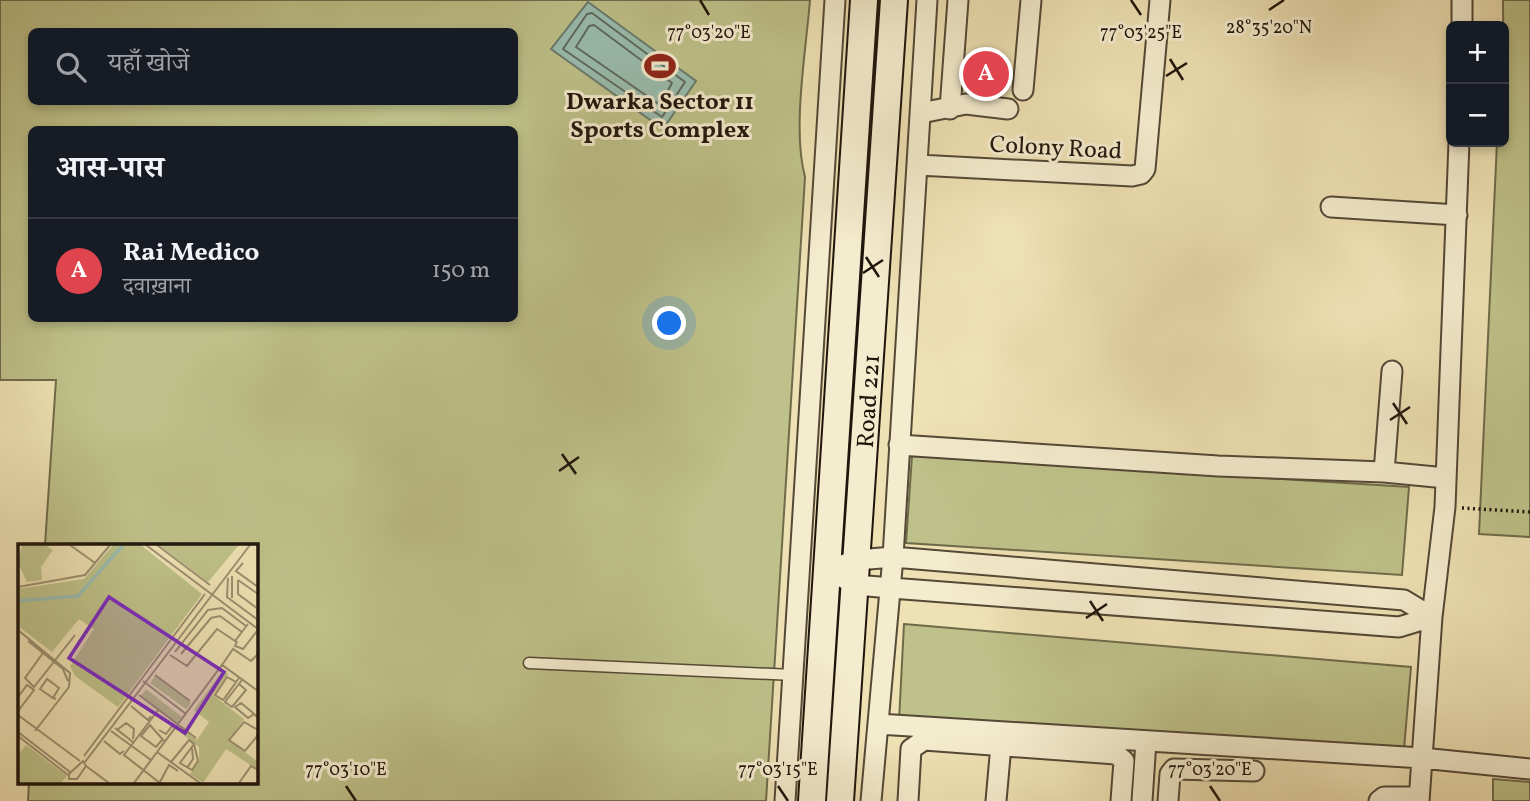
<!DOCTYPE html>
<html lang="hi">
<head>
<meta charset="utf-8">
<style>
	body { margin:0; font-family:Vollkorn,"Noto Serif Devanagari",serif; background:#20242c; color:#f1f3f6 }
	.controls { position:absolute; right:21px; top:21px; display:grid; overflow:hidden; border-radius:10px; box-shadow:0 4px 10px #0003 }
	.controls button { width:63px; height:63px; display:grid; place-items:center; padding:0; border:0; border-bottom:2px solid #363941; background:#171b24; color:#f1f3f6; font:35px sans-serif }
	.you { position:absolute; left:670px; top:324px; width:24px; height:24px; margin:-18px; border:5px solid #fff; border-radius:50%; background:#1a73e8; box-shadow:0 0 0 10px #1a73e833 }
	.badge { display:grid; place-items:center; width:46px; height:46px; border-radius:50%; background:#c59692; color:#fff; font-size:23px; font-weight:700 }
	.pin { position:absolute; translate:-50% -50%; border:4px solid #fff; box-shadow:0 2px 7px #0006 }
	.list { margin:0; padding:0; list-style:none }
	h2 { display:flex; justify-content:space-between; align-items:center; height:91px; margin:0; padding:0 28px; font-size:30px }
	h2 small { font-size:23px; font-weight:400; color:#9ea1a6 }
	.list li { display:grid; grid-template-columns:46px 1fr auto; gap:21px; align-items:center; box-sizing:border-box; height:105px; padding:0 28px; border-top:2px solid #363941 }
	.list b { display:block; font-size:26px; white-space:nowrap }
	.list p { margin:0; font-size:23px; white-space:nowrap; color:#9ea1a6 }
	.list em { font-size:23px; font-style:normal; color:#9ea1a6 }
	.icon { flex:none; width:38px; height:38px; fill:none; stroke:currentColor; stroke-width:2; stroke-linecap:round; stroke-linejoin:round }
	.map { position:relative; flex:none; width:1530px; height:801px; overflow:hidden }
	.search { position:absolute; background:#171b24; box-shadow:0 4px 10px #0003; left:28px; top:28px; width:490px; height:77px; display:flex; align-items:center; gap:18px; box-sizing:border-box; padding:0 24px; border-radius:10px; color:#9ea1a6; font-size:26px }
	.panel { position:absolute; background:#171b24; box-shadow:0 4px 10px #0003; left:28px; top:126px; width:490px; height:196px; border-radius:10px }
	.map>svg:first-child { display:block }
</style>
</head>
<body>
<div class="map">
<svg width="1530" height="801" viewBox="0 0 1530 801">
	<rect width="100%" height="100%" fill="#eee1b3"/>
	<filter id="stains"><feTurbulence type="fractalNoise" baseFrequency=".00286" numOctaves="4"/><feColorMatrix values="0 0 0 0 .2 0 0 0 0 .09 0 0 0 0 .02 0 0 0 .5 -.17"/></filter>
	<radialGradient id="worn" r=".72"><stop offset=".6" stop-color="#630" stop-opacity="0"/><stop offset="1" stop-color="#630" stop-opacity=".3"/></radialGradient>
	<path fill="#bec189" stroke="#6f6b4a" stroke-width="2" fill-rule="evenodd" d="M0,0H810C806,51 792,129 805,177L766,801H28L29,782H256V546L45,545L56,380H0ZM32,32H514V102H32ZM32,130H514V318H32Z
		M1503,0H1530V537L1479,534L1497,142H1504Z
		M912,456L1409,487L1402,575L906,543Z
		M904,624L1411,667L1403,761L899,721Z
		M1493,779L1530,782V801H1493Z"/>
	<path fill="#99bdb0" stroke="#697a6e" stroke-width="2" d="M588,2L696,81L663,129L551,49Z"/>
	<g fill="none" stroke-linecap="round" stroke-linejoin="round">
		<path stroke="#5c695e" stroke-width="2" d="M592,13L685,82L662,117L563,49L587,14Z
			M594,25L672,83L660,105L576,47L589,26Z"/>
		<defs>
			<path id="lane" d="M529,663L793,675"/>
			<path id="street" d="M1462,26V0
				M1023,90L1031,0
				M950,109L958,0
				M921,113L966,104L1008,109
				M918,165L1132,176L1141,174L1145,169L1160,0
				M1331,207L1457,215
				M1392,371L1384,472L1446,478
				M899,445L1218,466L1384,472
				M827,570L857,560L893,557L1404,600L1432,617
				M843,578L856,585L891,588L1399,627L1432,617
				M878,724L1422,758L1530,769
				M785,801L835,0
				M871,801L893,557L927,0
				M908,801L911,749L924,740L1116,754L1124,761L1121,801
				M996,801L1001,745
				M1142,801L1146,741
				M1168,801L1170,774L1174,769L1254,771
				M1379,801L1384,797H1419
				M1419,801L1432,617L1445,507L1459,142"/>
			<path id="secondary" d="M812,801L864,0
				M840,801L894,0"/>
		</defs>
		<use href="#lane" stroke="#544836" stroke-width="13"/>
		<use href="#street" stroke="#544836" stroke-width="23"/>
		<use href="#secondary" stroke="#20150c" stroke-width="30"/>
		<path stroke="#20150c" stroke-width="3.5" stroke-dasharray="2 3.5" stroke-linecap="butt" d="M1462,508L1530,512"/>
		<use href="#lane" stroke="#f4ecce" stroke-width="10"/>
		<use href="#street" stroke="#f4ecce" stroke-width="19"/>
		<use href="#secondary" stroke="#f4ecce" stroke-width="26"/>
	</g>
	<path fill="none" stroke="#20150c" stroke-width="2.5" d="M700,0L709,15M1131,0L1141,15M1269,10L1284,0M1170,59L1183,80M1166,76L1187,63M866,257L879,277M863,273L883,260M1393,403L1407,424M1390,420L1410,407M562,454L576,474M559,471L579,457M1090,601L1103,621M1086,618L1107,604M346,786L356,801M778,786L788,801M1210,786L1220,801"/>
	<defs>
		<symbol id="stadium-bare" viewBox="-9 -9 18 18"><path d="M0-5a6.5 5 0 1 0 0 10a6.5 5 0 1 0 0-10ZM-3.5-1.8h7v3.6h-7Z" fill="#8f2418" stroke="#f4ecce" stroke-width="2.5" paint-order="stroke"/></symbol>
	</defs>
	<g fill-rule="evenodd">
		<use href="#stadium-bare" x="638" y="44" width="44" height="44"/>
	</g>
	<g text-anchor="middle" stroke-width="6" stroke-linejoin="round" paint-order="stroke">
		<g font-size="24" font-weight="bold" fill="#20150c" stroke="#f4ecce">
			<text x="660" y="109">Dwarka Sector 11<tspan x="660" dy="28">Sports Complex</tspan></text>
		</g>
		<g font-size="24" fill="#20150c" stroke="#f4ecce">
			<text transform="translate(1056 147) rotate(3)" y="8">Colony Road</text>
			<text transform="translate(868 401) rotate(-86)" y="8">Road 221</text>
		</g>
	</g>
	<g transform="translate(18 544)">
		<rect width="240" height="240" fill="#eee1b3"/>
		<path d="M4,1H27L35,6L23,23L24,36L9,38L0,19ZM95,1H123L184,50L100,163L57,132L52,122L76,85L61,75L34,108L0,82V45L66,35ZM141,1H221L190,38ZM205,126L210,130L195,151L226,175L211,196L240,218V226L208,205L185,239L172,230L181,217V203L163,189L165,185L179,196L191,178L176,166ZM137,132L173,159L168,165L132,139ZM128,145L164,173L159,179L123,152ZM8,201L49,232L43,239H0V211Z" fill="#bec189"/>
		<path fill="none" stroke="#99bdb0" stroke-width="3.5" d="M0,57L60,52L105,1"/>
		<path fill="none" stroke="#9c8f70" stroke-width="2" d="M52,1L77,19M128,1L240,85M139,1L192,41M225,19L218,27L240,43M214,32V54M210,34L209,53L240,76M220,36V50L240,65M220,36L240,50M0,43L67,31L92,1M0,86L52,129L51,143L17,187M10,97L45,125L50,137M219,97L217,102L225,105L239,87M157,108L190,66L204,64L228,82M25,109L7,134L16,143L57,91M163,110L193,74L202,72L224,88M152,111L169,122L199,85L217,97L230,80M204,121L215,105L233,117L240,110M137,131L172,157M125,137L168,170M218,138L209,133L197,151L205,156L206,155L221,134M221,140L228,146L214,163L207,158L224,136M121,151L178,194M0,153L9,141L16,146L0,167M35,154L41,144L29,135L22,145L35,154L38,155M113,162L130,176L133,172M141,165L106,211L142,239M236,170L230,174L217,163L223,159L234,168L239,173M0,171L62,217M97,184L115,198M99,186L108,179L116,185L115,195M141,186L148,190L154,182L159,183M240,186L226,178L211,196L227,207L240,191M93,187L133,216M0,188L52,228M0,192L50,231M144,196L138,203L123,192L132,181L147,198M86,197L102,210L106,207M139,208L182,239M66,212L187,50M65,217L68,222L59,235H51V230ZM67,218L232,1M153,218L171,196L176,200L162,219L174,226L180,217L176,200M68,222L91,239M169,224L175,215L174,204M142,238L151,221L160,227M116,239L204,121L240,147M221,239L233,222L240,226"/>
		<path fill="#7b2cbf" fill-opacity="0.15" stroke="#7b2cbf" stroke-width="3.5" d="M91,53L206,128L167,189L51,114Z"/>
		<rect width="240" height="240" fill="none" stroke="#20150c" stroke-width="3.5"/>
	</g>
	<g font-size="18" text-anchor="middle" fill="#20150c" stroke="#f4ecce" stroke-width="6" stroke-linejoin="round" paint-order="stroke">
		<text x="1269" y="33">28°35'20"N</text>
		<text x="709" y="38">77°03'20"E</text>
		<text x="1141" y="38">77°03'25"E</text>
		<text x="346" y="775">77°03'10"E</text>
		<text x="778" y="775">77°03'15"E</text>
		<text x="1210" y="775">77°03'20"E</text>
	</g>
	<rect width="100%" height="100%" filter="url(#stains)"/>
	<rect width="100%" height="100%" fill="url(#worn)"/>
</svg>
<div class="controls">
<button>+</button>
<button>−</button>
</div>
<div class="you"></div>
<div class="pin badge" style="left:986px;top:74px;background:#e0444e">A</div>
<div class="search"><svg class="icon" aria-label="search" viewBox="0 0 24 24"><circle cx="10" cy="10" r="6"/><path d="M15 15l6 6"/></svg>यहाँ खोजें</div>
<section class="panel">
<h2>आस-पास<small></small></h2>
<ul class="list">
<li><span class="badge" style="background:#e0444e">A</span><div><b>Rai Medico</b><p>दवाख़ाना</p></div><em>150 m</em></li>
</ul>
</section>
</div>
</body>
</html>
